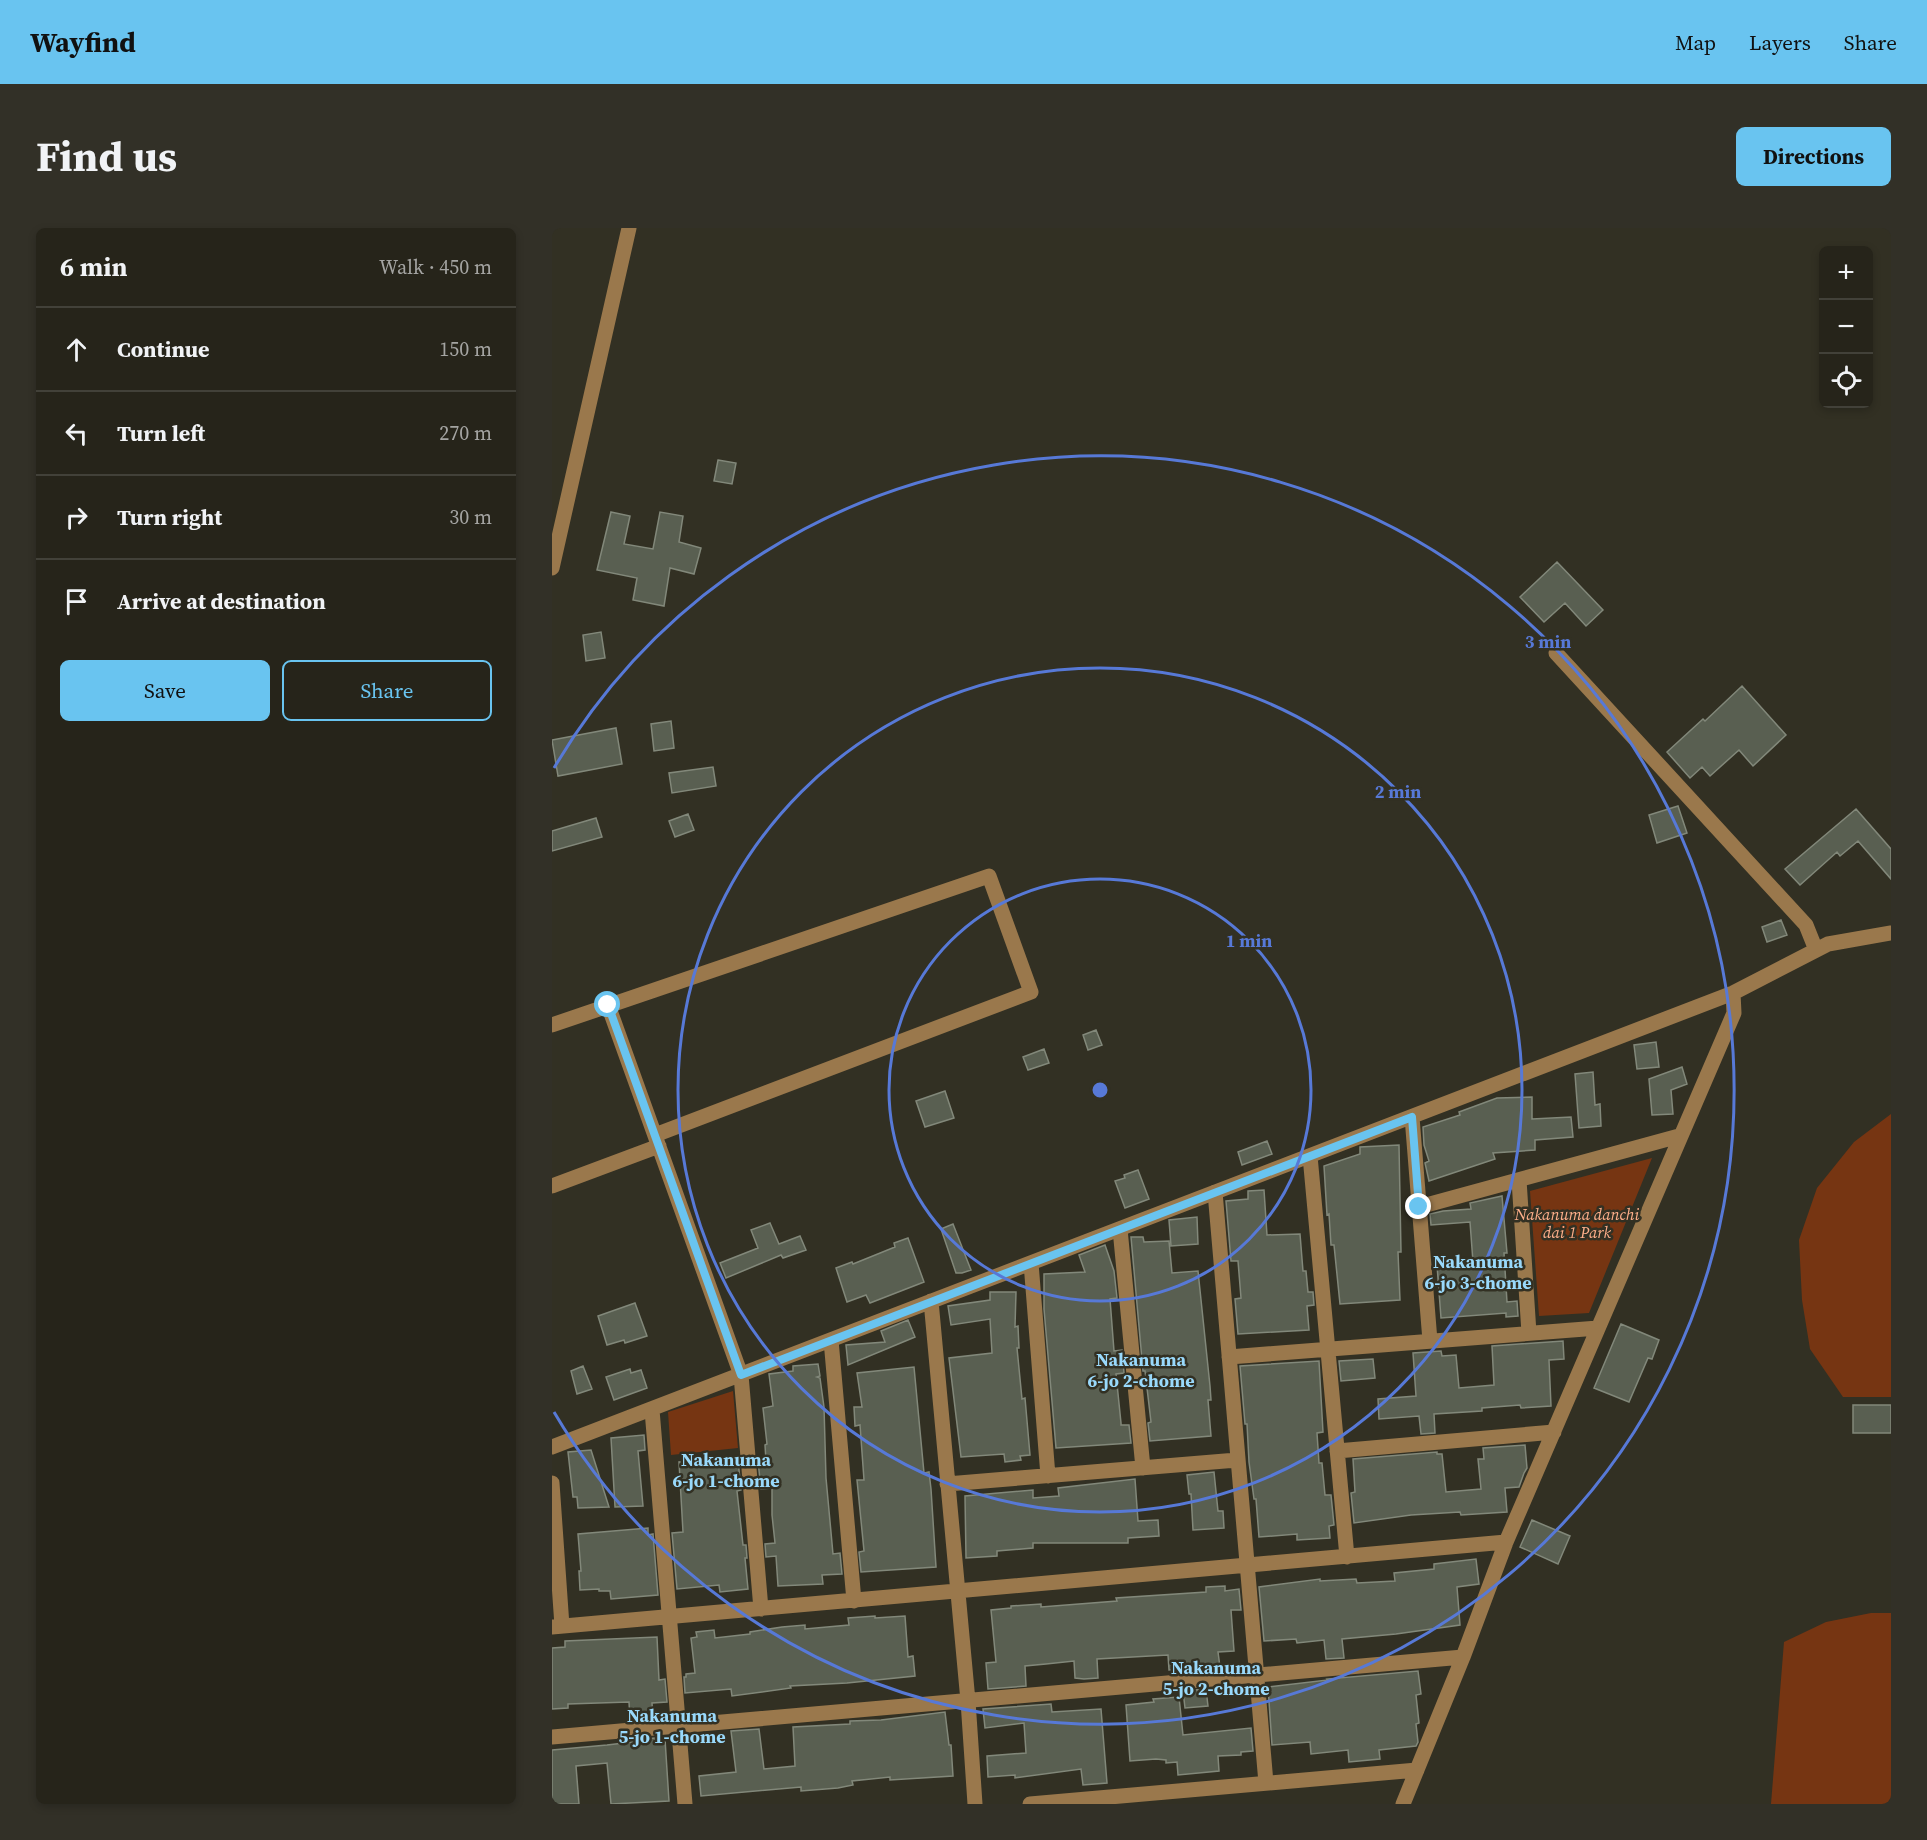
<!DOCTYPE html>
<html lang="en">
<head>
<meta charset="utf-8">
<style>
	body { margin:0; font-family:"Source Serif 4",serif; background:#323027; color:#f1f3f6 }
	.controls { position:absolute; right:18px; top:18px; display:grid; overflow:hidden; border-radius:9px; box-shadow:0 3px 9px #0003 }
	.controls button { width:54px; height:54px; display:grid; place-items:center; padding:0; border:0; border-bottom:2px solid #424139; background:#26241a; color:#f1f3f6; font:30px sans-serif }
	.stop { position:absolute; width:18px; height:18px; margin:-14px; border:4px solid #69c4f0; border-radius:50%; background:#fff }
	.stop.end { background:#69c4f0; border-color:#fff; box-shadow:0 2px 6px #0008 }
	.list { margin:0; padding:0; list-style:none }
	h2 { display:flex; justify-content:space-between; align-items:center; height:78px; margin:0; padding:0 24px; font-size:26px }
	h2 small { font-size:20px; font-weight:400; color:#a4a4a2 }
	.list li { display:grid; grid-template-columns:39px 1fr auto; gap:18px; align-items:center; box-sizing:border-box; height:84px; padding:0 24px; border-top:2px solid #424139 }
	.list b { display:block; font-size:22px; white-space:nowrap }
	.list em { font-size:20px; font-style:normal; color:#a4a4a2 }
	.actions { display:flex; gap:12px; padding:18px 24px }
	.actions a { flex:1; padding:14px 0; border:2px solid #69c4f0; border-radius:9px; text-align:center; font-size:21px; color:#69c4f0 }
	.actions .main { background:#69c4f0; color:#111 }
	.icon { flex:none; width:33px; height:33px; fill:none; stroke:currentColor; stroke-width:2; stroke-linecap:round; stroke-linejoin:round }
	.map { position:relative; flex:none; width:1339px; height:1576px; overflow:hidden; border-radius:9px }
	header { display:flex; align-items:center; gap:36px; box-sizing:border-box; height:84px; padding:0 30px; background:#69c4f0; color:#111 }
	header strong { font-size:28px }
	nav { display:flex; gap:33px; margin-inline-start:auto; font-size:21px }
	.intro { display:flex; align-items:center; justify-content:space-between; box-sizing:border-box; height:144px; padding:0 36px }
	h1 { margin:0; font-size:42px }
	.button { padding:15px 27px; border-radius:9px; background:#69c4f0; color:#111; font-size:21px; font-weight:700 }
	main { display:flex; gap:36px; padding:0 36px }
	aside { flex:1; background:#26241a; border-radius:9px; box-shadow:0 3px 9px #0003 }
	.map>svg:first-child { display:block }
</style>
</head>
<body>
<header>
<strong>Wayfind</strong>
<nav><a>Map</a><a>Layers</a><a>Share</a></nav>
</header>
<div class="intro"><h1>Find us</h1><a class="button">Directions</a></div>
<main>
<aside>
<h2>6 min<small>Walk · 450 m</small></h2>
<ul class="list">
<li><svg class="icon" aria-label="ahead" viewBox="0 0 24 24"><path d="M12 20V5M6 11l6-6 6 6"/></svg><div><b>Continue</b></div><em>150 m</em></li>
<li><svg class="icon" aria-label="left" viewBox="0 0 24 24"><path d="M17 20v-9H6M10 6l-5 5 5 5"/></svg><div><b>Turn left</b></div><em>270 m</em></li>
<li><svg class="icon" aria-label="right" viewBox="0 0 24 24"><path d="M7 20v-9h11M14 6l5 5-5 5"/></svg><div><b>Turn right</b></div><em>30 m</em></li>
<li><svg class="icon" aria-label="arrive" viewBox="0 0 24 24"><path d="M6 21V4h12l-3 4 3 4H6"/></svg><div><b>Arrive at destination</b></div></li>
</ul>
<div class="actions"><a class="main">Save</a><a>Share</a></div>
</aside>
<div class="map">
<svg width="1339" height="1576" viewBox="0 0 1339 1576">
	<rect width="100%" height="100%" fill="#323023"/>
	<path fill="#763512" d="M1339,886V1169H1291L1258,1121L1250,1072L1247,1012L1265,960L1302,914Z
		M1100,930L1037,1085L987,1088L978,963Z
		M181,1163L186,1220L119,1227L116,1184Z
		M1319,1385H1339V1576H1219L1232,1414L1274,1394Z"/>
	<path fill="#595f51" stroke="#82887a" stroke-width="1.5" d="M166,232L184,235L180,256L162,253Z
		M59,284L78,288L72,316L101,321L108,284L131,288L127,314L149,320L142,346L118,340L112,378L81,372L85,350L45,342Z
		M1005,334L1051,382L1034,398L1013,375L992,394L968,369Z
		M49,404L53,430L34,433L31,407Z
		M1190,458L1234,507L1201,538L1187,522L1158,548L1150,539L1138,550L1115,524L1151,491L1153,493Z
		M119,493L122,520L102,523L99,496Z
		M64,500L70,536L6,548L0,512Z
		M161,539L164,558L120,565L117,545Z
		M1126,578L1135,605L1105,615L1097,587Z
		M1304,581L1339,621V651L1306,613L1288,628L1285,624L1248,657L1233,641Z
		M136,586L142,602L123,609L117,593Z
		M44,590L50,609L0,623V603Z
		M1229,692L1235,707L1215,714L1210,699Z
		M544,802L550,817L536,822L531,807Z
		M1104,814L1107,839L1085,841L1082,817Z
		M492,821L497,835L476,842L471,829Z
		M1130,839L1135,856L1119,862L1121,886L1100,887L1097,851Z
		M1041,844L1043,877L1048,876L1049,898L1027,900L1023,846Z
		M393,863L402,890L373,899L364,873Z
		M980,869V891L1019,889L1021,909L983,912V922L941,925L943,931L877,953L873,935L877,933L872,917L871,899L908,887L907,884L945,870Z
		M715,913L720,926L690,937L686,924Z
		M847,917L849,1024H846L848,1072L788,1076L782,1017H779L777,986L775,987L772,938L808,926V919Z
		M586,942L597,971L573,980L563,953L573,950L572,947Z
		M712,962L715,1007L748,1006L751,1043H754L756,1064H761L762,1077L755,1078L757,1102L686,1106L683,1071L689,1070L686,1033H679L674,973L696,971V963Z
		M950,968L955,1025H952L955,1074L965,1073L966,1088L954,1089V1085L889,1090L885,1037L921,1034L918,994L879,997L878,986L891,983L919,981L918,975Z
		M645,989L646,1016L619,1018L617,992Z
		M218,995L227,1016L248,1008L254,1022L231,1030L229,1027L174,1050L168,1035L206,1020L199,1002Z
		M401,996L419,1042L410,1045H404L389,1001Z
		M579,1009H591L592,1014L617,1013L620,1045L646,1043L658,1158L659,1172H656L659,1208L598,1213L596,1195L599,1194L593,1143H591Z
		M356,1010L372,1054L318,1075L314,1067L295,1074L284,1040L300,1034L301,1036L343,1019L342,1015Z
		M553,1017L562,1043L565,1070L558,1071L562,1123L570,1122L572,1145L564,1146L569,1195V1197H577L579,1215L504,1220L492,1081V1046L533,1044L527,1027Z
		M438,1064H464L463,1099L466,1098L467,1120H465L470,1171L473,1170L478,1227L468,1228L469,1232L453,1234L452,1226L409,1229L397,1130L440,1125L438,1091L399,1097L396,1078L438,1072Z
		M83,1075L95,1108L73,1115L72,1112L55,1117L46,1088Z
		M356,1092L363,1109L296,1137L294,1117L333,1114L329,1103Z
		M1069,1096L1107,1112L1100,1131L1096,1130L1077,1174L1042,1160Z
		M1011,1113L1012,1131L997,1132L999,1178L969,1180L968,1177L930,1180V1183L882,1186L883,1205L869,1206L867,1188L827,1191L826,1171L864,1168L861,1125L889,1123L890,1128L904,1127L907,1160L942,1157L940,1118Z
		M821,1131L823,1150L789,1153L787,1133Z
		M767,1133L771,1204L765,1205L767,1235H770L773,1267H779L782,1297L777,1298L778,1310L745,1312V1306L707,1309L704,1271H702L697,1234L695,1196H693L688,1138Z
		M266,1136L268,1148L265,1149L268,1150L272,1179L274,1250L281,1326L288,1325L290,1346L270,1347L271,1356L226,1358L224,1328L214,1329L213,1316L223,1315L220,1287V1260L209,1261L206,1233H214L213,1217L215,1216L211,1180L221,1178L217,1146L241,1143V1138Z
		M31,1138L40,1161L25,1166L19,1143Z
		M362,1139L372,1245L377,1244L379,1261L384,1339L309,1344L307,1324L312,1323L305,1252H312L308,1197L303,1198L302,1179H310L305,1145Z
		M78,1141L79,1145L89,1142L95,1160L62,1172L54,1149Z
		M1301,1177H1339V1205H1301Z
		M92,1207L93,1222L86,1223L91,1278L63,1279L59,1210Z
		M973,1217L975,1240L972,1245L967,1259L953,1260L955,1284L909,1287L908,1284L859,1287L802,1295L799,1265L803,1264L801,1231L885,1224V1226H890L894,1264L929,1261L926,1231H932L931,1220Z
		M39,1222L57,1279L26,1280L25,1269H21L16,1224Z
		M149,1232V1235L186,1232L189,1262L185,1263L191,1317H194L195,1330H193L196,1361L168,1364L167,1357L125,1361L120,1305L131,1304L127,1234Z
		M662,1244L666,1283H671L672,1300L641,1302L639,1266H637L635,1247Z
		M583,1251L586,1293L606,1292L607,1308L576,1310V1315H481V1320L445,1323V1328L414,1330L413,1268L481,1262V1270L507,1268L506,1260Z
		M980,1292L1018,1308L1006,1336L968,1319Z
		M96,1300V1307L101,1306L106,1367L59,1371L58,1363H47V1361L28,1362L27,1343H29L26,1306Z
		M924,1331L927,1356L905,1359L908,1397L844,1406L790,1411L792,1430L774,1431L772,1412L745,1415L744,1411L712,1413L707,1359L768,1351V1353L804,1351L805,1355L843,1353L842,1345L882,1341V1336Z
		M673,1358V1363L687,1361L689,1382H679L682,1423L666,1424L668,1439L630,1444V1441L617,1442L616,1427L545,1431L546,1450L532,1451L523,1450L522,1433L494,1436L473,1438L474,1458L436,1461L434,1435L444,1434L439,1382L459,1380V1378L489,1376V1379L565,1373L564,1370L654,1364V1359Z
		M323,1388V1390L353,1388L356,1429L361,1428L363,1448L295,1455L238,1458L239,1460L180,1468L179,1461L133,1465L132,1449H134V1446L143,1445L139,1410L145,1409L144,1404L162,1402L163,1410L198,1406V1404L230,1399L253,1397V1401L297,1397L296,1390Z
		M105,1409L107,1452L113,1451L115,1474L100,1475L101,1490L78,1492L77,1474L16,1476V1480L0,1481V1420L13,1419V1413Z
		M866,1443L869,1466L864,1467L867,1495L864,1496L866,1514L864,1518L827,1522L828,1531L797,1534L796,1522L759,1526L758,1514L720,1517L716,1459L776,1452L775,1451Z
		M654,1461L656,1478L633,1480L631,1463Z
		M627,1469L631,1507L699,1500L701,1523L689,1524V1527L666,1528L667,1543L626,1547L625,1534L614,1535V1532L604,1531L578,1533L574,1477L602,1474L601,1471Z
		M499,1476L500,1484L549,1481L555,1555L531,1557L529,1541L463,1550V1547L436,1549L435,1528L474,1525L472,1495L433,1500L431,1481Z
		M393,1484L397,1517H399L401,1548L338,1552V1549L300,1553L301,1557L286,1560L249,1563V1559L149,1568L147,1548L184,1544L179,1503L207,1501L212,1541L243,1538L241,1499L298,1496V1493L329,1492Z
		M103,1510V1512L113,1511L117,1573L59,1576L55,1535L24,1538L27,1576H0V1522L55,1517L80,1514V1512Z"/>
	<g fill="none" stroke-linecap="round" stroke-linejoin="round">
		<path stroke="#9a784c" stroke-width="15" d="M0,340L77,0
			M1004,425L1254,697L1264,722
			M56,777L189,1147L209,1381
			M0,797L437,648L479,764L103,907
			M860,889L878,1113
			M758,928L795,1329
			M967,952L977,1105
			M0,958L107,918
			M663,964L714,1555
			M867,979L1127,908
			M568,1001L591,1240
			M479,1035L496,1248
			M379,1073L416,1473L423,1576
			M279,1112L302,1373
			M677,1129L1046,1100
			M100,1182L133,1576
			M0,1219L1181,765L1276,716L1339,705
			M785,1223L1002,1204
			M0,1255L10,1398
			M395,1256L685,1232
			M0,1399L954,1314
			M0,1509L911,1429
			M478,1576L865,1542
			M851,1576L911,1429L954,1314L1182,785L1181,765"/>
	</g>
	<g fill="none" stroke-linecap="round" stroke-linejoin="round">
		<path stroke="#69c4f0" stroke-width="8" d="M56,777L189,1147L860,889L867,979"/>
	</g>
	<g fill="none" stroke="#5779d7" stroke-width="3">
		<circle cx="548" cy="862" r="211"/>
		<circle cx="548" cy="862" r="422"/>
		<path d="M2 540A634 634 0 1 1 2 1184"/>
	</g>
	<g text-anchor="middle" stroke-width="5" stroke-linejoin="round" paint-order="stroke">
		<g font-size="16" font-style="italic" fill="#feaf8a" stroke="#323023">
			<text x="1025" y="992">Nakanuma danchi<tspan x="1025" dy="18">dai 1 Park</tspan></text>
		</g>
		<g font-size="18" font-weight="bold" fill="#99d9fb" stroke="#323023">
			<text x="926" y="1040">Nakanuma<tspan x="926" dy="21">6-jo 3-chome</tspan></text>
			<text x="589" y="1138">Nakanuma<tspan x="589" dy="21">6-jo 2-chome</tspan></text>
			<text x="174" y="1238">Nakanuma<tspan x="174" dy="21">6-jo 1-chome</tspan></text>
			<text x="664" y="1446">Nakanuma<tspan x="664" dy="21">5-jo 2-chome</tspan></text>
			<text x="120" y="1494">Nakanuma<tspan x="120" dy="21">5-jo 1-chome</tspan></text>
		</g>
	</g>
	<circle cx="548" cy="862" r="9" fill="#5779d7" stroke="#323023" stroke-width="3"/>
	<g font-size="18" text-anchor="middle" font-weight="bold" fill="#5779d7" stroke="#323023" stroke-width="5" stroke-linejoin="round" paint-order="stroke">
		<text x="996" y="420">3 min</text>
		<text x="846" y="570">2 min</text>
		<text x="697" y="719">1 min</text>
	</g>
</svg>
<div class="controls">
<button>+</button>
<button>−</button>
<button><svg class="icon" aria-label="locate" viewBox="0 0 24 24"><circle cx="12" cy="12" r="6"/><path d="M12 2v4M12 18v4M2 12h4M18 12h4"/></svg></button>
</div>
<div class="stop" style="left:56px;top:777px"></div>
<div class="stop end" style="left:867px;top:979px"></div>
</div>
</main>
</body>
</html>
